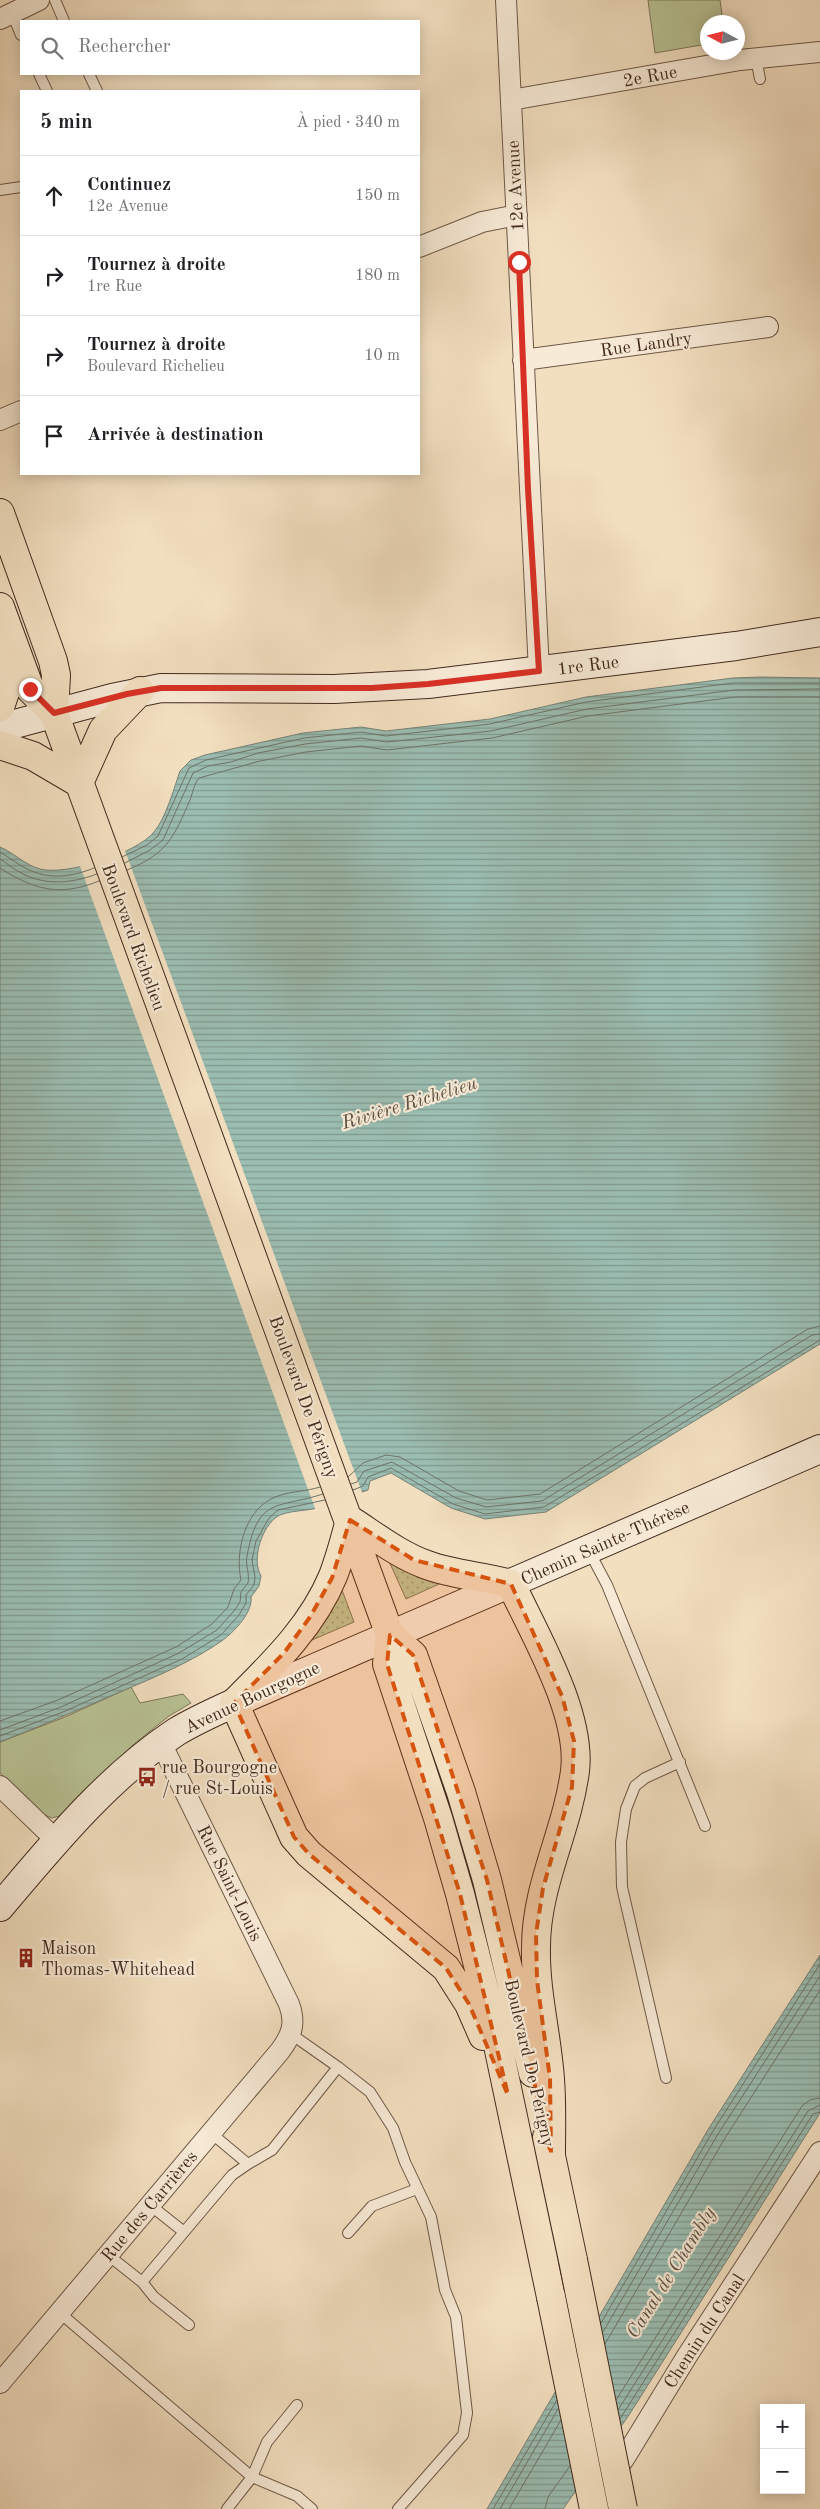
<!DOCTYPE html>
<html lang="fr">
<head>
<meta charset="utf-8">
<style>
	body { margin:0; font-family:"Old Standard TT",serif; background:#f6f6f6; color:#202124 }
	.controls { position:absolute; right:15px; bottom:15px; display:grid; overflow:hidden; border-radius:0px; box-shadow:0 2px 12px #0003 }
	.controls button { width:45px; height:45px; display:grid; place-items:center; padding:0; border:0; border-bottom:1px solid #e0e0e0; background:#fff; color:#202124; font:25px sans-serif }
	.compass { position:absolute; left:700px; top:15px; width:45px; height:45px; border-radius:50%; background:#fff; box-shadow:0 2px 12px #0003; rotate:277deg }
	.stop { position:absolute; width:15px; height:15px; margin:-11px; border:4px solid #d93025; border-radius:50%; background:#fff }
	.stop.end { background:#d93025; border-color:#fff; box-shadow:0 1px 5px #0008 }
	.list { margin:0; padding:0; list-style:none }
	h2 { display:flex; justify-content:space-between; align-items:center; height:65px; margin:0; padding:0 20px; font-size:21px }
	h2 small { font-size:16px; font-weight:400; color:#757577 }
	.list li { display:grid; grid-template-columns:32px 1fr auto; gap:15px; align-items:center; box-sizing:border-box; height:80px; padding:0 20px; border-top:1px solid #e0e0e0 }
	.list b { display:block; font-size:19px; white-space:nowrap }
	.list p { margin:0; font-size:16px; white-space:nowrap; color:#757577 }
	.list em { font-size:16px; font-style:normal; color:#757577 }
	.icon { flex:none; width:28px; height:28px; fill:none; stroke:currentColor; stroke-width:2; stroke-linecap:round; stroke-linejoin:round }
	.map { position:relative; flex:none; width:820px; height:2509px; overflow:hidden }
	.search { position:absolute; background:#fff; box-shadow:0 2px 12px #0003; left:20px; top:20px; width:400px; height:55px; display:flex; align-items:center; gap:12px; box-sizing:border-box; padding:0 18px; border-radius:0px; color:#757577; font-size:19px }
	.panel { position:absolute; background:#fff; box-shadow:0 2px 12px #0003; left:20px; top:90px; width:400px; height:385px; border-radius:0px }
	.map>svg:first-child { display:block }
</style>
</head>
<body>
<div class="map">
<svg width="820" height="2509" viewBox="0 0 820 2509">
	<defs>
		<pattern id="grass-dots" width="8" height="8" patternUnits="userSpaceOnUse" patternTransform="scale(1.25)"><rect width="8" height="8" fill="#b8c294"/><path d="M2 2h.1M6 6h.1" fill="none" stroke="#979e78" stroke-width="1.8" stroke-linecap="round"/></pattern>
		<pattern id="water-rules" width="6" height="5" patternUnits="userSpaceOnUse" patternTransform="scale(1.25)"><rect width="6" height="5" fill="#9bbdb2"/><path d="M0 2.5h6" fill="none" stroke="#809a90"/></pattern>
	</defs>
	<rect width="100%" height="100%" fill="#f2dfc0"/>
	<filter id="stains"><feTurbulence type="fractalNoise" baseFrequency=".004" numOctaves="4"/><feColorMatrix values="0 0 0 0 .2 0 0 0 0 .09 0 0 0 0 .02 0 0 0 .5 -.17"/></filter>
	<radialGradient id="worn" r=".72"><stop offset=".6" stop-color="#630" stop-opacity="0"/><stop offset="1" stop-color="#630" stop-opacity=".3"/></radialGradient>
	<path fill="url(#grass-dots)" stroke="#7d7659" d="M388,1559L448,1580L406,1599Z
		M342,1590L354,1622L305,1643L340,1591Z"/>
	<path fill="#b8c294" stroke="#7d7659" d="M648,0H720L723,22H708L707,44L655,53Z
		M131,1687L140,1703L183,1694L191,1703L169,1716L134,1744L59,1816L52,1818L42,1814L0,1773V1742L65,1717Z"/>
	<path fill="url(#water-rules)" stroke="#778277" d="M761,677L820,678V1344L546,1512L485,1519L451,1508L391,1473L370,1481L368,1490C350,1496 331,1505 313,1509C302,1511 288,1511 278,1516C262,1526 251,1559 261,1576L259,1586L251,1597C253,1612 235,1631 223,1640C192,1662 155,1677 120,1692C80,1709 41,1726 0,1742V847C14,853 25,865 40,869C67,876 137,853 154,832C166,818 174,788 180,771L191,760L205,755L303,733L361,727L386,731L490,719L586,697L733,678Z
		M820,1955V2113L629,2415L563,2509H487L709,2128Z"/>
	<path fill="#f2dfc0" d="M124,848L363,1495L316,1511L80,866Z"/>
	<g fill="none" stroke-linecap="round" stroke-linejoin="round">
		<path stroke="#6e7468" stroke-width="1" d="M0,852C9,857 17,864 27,869C49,880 72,877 94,868
			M122,857L147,845L158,836L189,768L206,760L304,738L361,732L386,736L490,724L586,702L733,683H820
			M0,859C8,864 15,870 23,874C47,886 73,883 97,874
			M125,863L150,850L163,840L193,773L208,766L231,762L258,753L305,744L361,738L387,742L491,731L587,709L734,690L820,689
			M0,868C34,890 60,897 99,881
			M127,870C167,854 174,837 190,800C193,792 194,784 199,778L260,761L306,752L361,746L387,750L492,738L588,716L735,697H820
			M348,1477L363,1463L386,1455L400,1457L459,1491L487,1500L540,1494L808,1329L820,1326
			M351,1484L357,1482L364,1471L392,1462L456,1498L486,1507L542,1501L812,1335L820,1334
			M353,1490L363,1486L368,1477L391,1468L453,1504L485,1514L544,1507L820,1340
			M0,1721L58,1700L176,1647L212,1624L228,1607L234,1589L241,1580C235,1553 244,1513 271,1499C286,1491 305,1492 320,1487
			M0,1730L61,1707L179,1653L217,1630L234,1611L240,1602L241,1592L248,1583C250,1574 245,1565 247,1556C258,1496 277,1509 323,1494
			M0,1736L63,1712L182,1659L221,1635L239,1615L246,1603V1595L254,1585L255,1577L252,1560L256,1541L269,1518L278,1510L325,1500
			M601,2323L713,2131L820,1964
			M603,2332L718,2134L820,1976
			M605,2344L725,2138L820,1990
			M616,2400L802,2106L810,2100L820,2098
			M618,2410L808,2111L820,2105
			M620,2419L813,2114L820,2112
			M493,2509L557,2400
			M500,2509L558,2409
			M509,2509L561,2420
			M545,2509L548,2497L570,2466"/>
		<defs>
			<path id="lane" d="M55,0L64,21
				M12,13L21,35
				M756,58L760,79
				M39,74L47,91
				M89,74L97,91
				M0,190L21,187
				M589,1551L607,1585L705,1826
				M338,2067L370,2092L393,2128L405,2162L431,2217L445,2290L456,2317L467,2413L463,2435L398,2509
				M666,2078L622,1887L621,1842L626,1809L635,1786L645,1778L680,1762
				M211,2133L248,2164L272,2150L338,2067L291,2034
				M150,2205L184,2232
				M348,2233L372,2206L417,2189
				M108,2255L142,2282L232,2175L248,2164
				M142,2282L154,2297L189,2325
				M60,2313L252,2477L267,2442L297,2405
				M227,2509L252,2477L297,2496L312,2509"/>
			<path id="street" d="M506,0L539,671
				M0,19L39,0
				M511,100L740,60L820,52
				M419,247L482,222L517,215
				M523,360L768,327
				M0,420L21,411
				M0,1786L56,1840
				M0,2383L280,2051C292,2035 296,2023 289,2004L161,1743
				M611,2476L624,2459L687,2356L820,2152"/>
			<path id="secondary" d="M0,728L112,698L161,688L334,689L428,684L736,646L820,632
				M0,1907C53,1844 107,1778 176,1732C194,1721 214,1712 234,1703L820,1449"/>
			<path id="primary" d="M0,513L53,661L56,675L54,713L390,1635L387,1664L438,1818L460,1894L496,2036L551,2297
				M0,607L30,689L54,713
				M0,707L8,683L14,647
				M0,745L33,756L79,783
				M79,783L103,730L140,691
				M350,1520C375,1536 399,1555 427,1565C454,1575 483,1576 511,1584C535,1635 582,1714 575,1771C567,1832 536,1885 536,1947C535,1992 547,2035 550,2079C552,2104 551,2129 551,2154
				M350,1520C345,1539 340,1558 333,1576C312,1627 272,1665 234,1703L294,1837L309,1854L446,1968L469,2004L483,2036
				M390,1635L413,1655L461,1792L487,1880L533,2073
				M547,2137L573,2260"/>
		</defs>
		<use href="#lane" stroke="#6e5746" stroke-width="12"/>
		<use href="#street" stroke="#6e5746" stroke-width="22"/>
		<use href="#secondary" stroke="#422a1e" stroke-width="30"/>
		<use href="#primary" stroke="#422a1e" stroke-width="30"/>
		<use href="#lane" stroke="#f7ead6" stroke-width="10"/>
		<use href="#street" stroke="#f7ead6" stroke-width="20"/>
		<use href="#secondary" stroke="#f7ead6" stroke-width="28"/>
		<use href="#primary" stroke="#f2dfc0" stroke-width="28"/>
		<defs>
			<path id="primary-bridge" d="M573,2260L623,2509
				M551,2297L594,2509"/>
		</defs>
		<use href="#primary-bridge" stroke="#422a1e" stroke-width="30" stroke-linecap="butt"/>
		<use href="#primary-bridge" stroke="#f2dfc0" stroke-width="28"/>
	</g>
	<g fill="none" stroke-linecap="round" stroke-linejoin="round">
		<path stroke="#d93025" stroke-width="6" d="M30,689L54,713L127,694L161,688H372L428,684L539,671L528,489L519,262"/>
	</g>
	<path fill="#d7540e" fill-opacity="0.2" stroke="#d7540e" stroke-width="4" stroke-dasharray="10 6" stroke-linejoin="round" d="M350,1520L414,1560L511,1584L562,1696L574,1741L572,1787L543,1888L536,1934L537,1980L550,2079L551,2154L487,1880L413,1655L390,1635L387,1664L460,1894L508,2095L469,2004L446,1968L309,1854L294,1837L234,1703L284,1653L310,1617L332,1578Z"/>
	<defs>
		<symbol id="bus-bare" viewBox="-9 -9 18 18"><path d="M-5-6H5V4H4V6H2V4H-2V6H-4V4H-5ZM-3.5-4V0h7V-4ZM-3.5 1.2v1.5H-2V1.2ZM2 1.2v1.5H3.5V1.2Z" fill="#8f2418" stroke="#f7ead6" stroke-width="2.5" paint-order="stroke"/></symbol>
		<symbol id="building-bare" viewBox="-9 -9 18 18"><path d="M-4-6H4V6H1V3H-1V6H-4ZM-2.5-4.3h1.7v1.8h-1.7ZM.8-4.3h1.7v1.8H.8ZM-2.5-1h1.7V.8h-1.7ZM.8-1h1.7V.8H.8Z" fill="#8f2418" stroke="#f7ead6" stroke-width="2.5" paint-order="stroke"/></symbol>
	</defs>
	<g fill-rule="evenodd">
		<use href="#bus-bare" x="133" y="1763" width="28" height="28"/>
		<use href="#building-bare" x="12" y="1944" width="28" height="28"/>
	</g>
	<g text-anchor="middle" stroke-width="4.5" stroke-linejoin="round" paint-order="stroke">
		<g font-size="18" fill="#422a1e" stroke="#f7ead6">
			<text transform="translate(650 76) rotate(-10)" y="6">2e Rue</text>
			<text transform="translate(515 186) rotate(-93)" y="6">12e Avenue</text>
			<text transform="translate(646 344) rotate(-8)" y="6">Rue Landry</text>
			<text transform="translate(588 665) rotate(-7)" y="6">1re Rue</text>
			<text transform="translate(134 937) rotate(70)" y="6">Boulevard Richelieu</text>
			<text transform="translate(304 1397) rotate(70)" y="6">Boulevard De Périgny</text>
			<text transform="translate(605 1543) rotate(-24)" y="6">Chemin Sainte-Thérèse</text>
			<text transform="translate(252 1697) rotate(-25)" y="6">Avenue Bourgogne</text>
			<text transform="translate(230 1883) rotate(64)" y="6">Rue Saint-Louis</text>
			<text transform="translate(530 2063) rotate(77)" y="6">Boulevard De Périgny</text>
			<text transform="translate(149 2206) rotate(-50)" y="6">Rue des Carrières</text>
			<text transform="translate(704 2331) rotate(-57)" y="6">Chemin du Canal</text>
		</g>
		<g font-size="18" fill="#422a1e" stroke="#f7ead6" text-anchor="start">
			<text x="162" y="1773">rue Bourgogne<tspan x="162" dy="21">/ rue St-Louis</tspan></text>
			<text x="41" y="1954">Maison<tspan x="41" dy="21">Thomas-Whitehead</tspan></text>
		</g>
		<g font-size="19" font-style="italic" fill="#584f43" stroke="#f7ead6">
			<text transform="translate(409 1102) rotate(-17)" y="7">Rivière Richelieu</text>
			<text transform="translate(670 2272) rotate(-58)" y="7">Canal de Chambly</text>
		</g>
	</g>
	<rect width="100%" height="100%" filter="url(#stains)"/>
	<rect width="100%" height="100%" fill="url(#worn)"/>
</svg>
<div class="controls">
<button>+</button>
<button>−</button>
</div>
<svg class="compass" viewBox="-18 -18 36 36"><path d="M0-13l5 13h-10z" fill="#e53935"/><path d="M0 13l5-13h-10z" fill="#757577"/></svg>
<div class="stop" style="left:519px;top:262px"></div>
<div class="stop end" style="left:30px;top:689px"></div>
<div class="search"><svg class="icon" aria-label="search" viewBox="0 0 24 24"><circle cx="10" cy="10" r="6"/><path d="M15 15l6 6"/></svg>Rechercher</div>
<section class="panel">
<h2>5 min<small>À pied · 340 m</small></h2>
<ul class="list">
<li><svg class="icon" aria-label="ahead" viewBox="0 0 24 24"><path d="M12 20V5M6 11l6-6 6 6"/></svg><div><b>Continuez</b><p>12e Avenue</p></div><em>150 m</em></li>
<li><svg class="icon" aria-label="right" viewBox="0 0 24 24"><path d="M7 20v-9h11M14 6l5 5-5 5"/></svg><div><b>Tournez à droite</b><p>1re Rue</p></div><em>180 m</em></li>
<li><svg class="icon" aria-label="right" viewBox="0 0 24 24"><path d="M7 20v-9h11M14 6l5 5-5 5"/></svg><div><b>Tournez à droite</b><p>Boulevard Richelieu</p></div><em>10 m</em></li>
<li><svg class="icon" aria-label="arrive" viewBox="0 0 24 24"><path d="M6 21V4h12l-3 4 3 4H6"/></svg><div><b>Arrivée à destination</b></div></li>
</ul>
</section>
</div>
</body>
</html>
